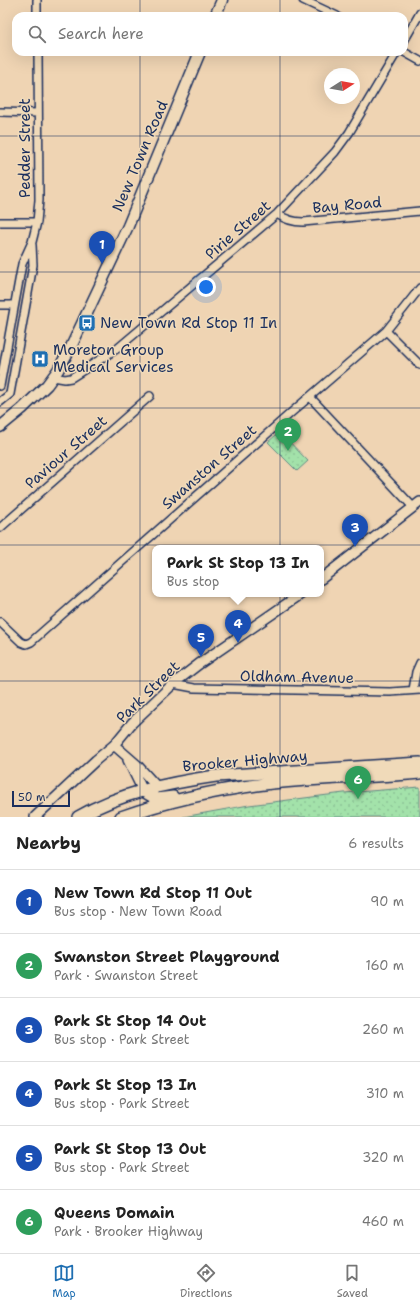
<!DOCTYPE html>
<html lang="en">
<head>
<meta charset="utf-8">
<style>
	body { margin:0; font-family:"Shantell Sans",sans-serif; background:#f2f2f2; color:#222 }
	.compass { position:absolute; left:324px; top:68px; width:36px; height:36px; border-radius:50%; background:#fff; box-shadow:0 4px 16px #0002; rotate:79deg }
	.scale { position:absolute; left:12px; bottom:10px; width:58px; box-sizing:border-box; padding-left:4px; border:2px solid #1b2f5e; border-top:0; font-size:11px; line-height:14px; white-space:nowrap; color:#1b2f5e; -webkit-text-stroke:3px #f0dab9; paint-order:stroke }
	.you { position:absolute; left:206px; top:287px; width:14px; height:14px; margin:-10px; border:3px solid #fff; border-radius:50%; background:#1a73e8; box-shadow:0 0 0 6px #1a73e833 }
	.badge { display:grid; place-items:center; width:26px; height:26px; border-radius:50%; background:#1f6fb2; color:#fff; font-size:13px; font-weight:700 }
	.pin { position:absolute; translate:-50% -33px; filter:drop-shadow(0 1px 2px #0008) }
	.pin::after { content:''; position:absolute; top:21px; width:14px; height:12px; background:inherit; clip-path:polygon(0 0,100% 0,50% 100%) }
	.popup { position:absolute; left:152px; top:545px; width:172px; height:52px; box-sizing:border-box; display:grid; place-content:center; border-radius:8px; background:#fff; filter:drop-shadow(0 1px 3px #0005); font-size:13px; white-space:nowrap; color:#767676 }
	.popup b { font-size:15px; color:#222 }
	.popup::after { content:''; position:absolute; left:50%; top:100%; margin-left:-8px; border:8px solid transparent; border-top-color:#fff }
	.list { margin:0; padding:0; list-style:none }
	h2 { display:flex; justify-content:space-between; align-items:center; height:52px; margin:0; padding:0 16px; font-size:17px }
	h2 small { font-size:13px; font-weight:400; color:#767676 }
	.list li { display:grid; grid-template-columns:26px 1fr auto; gap:12px; align-items:center; box-sizing:border-box; height:64px; padding:0 16px; border-top:1px solid #e0e0e0 }
	.list b { display:block; font-size:15px; white-space:nowrap }
	.list p { margin:0; font-size:13px; white-space:nowrap; color:#767676 }
	.list em { font-size:13px; font-style:normal; color:#767676 }
	.icon { flex:none; width:22px; height:22px; fill:none; stroke:currentColor; stroke-width:2; stroke-linecap:round; stroke-linejoin:round }
	.map { position:relative; flex:none; width:420px; height:817px; overflow:hidden }
	.search { position:absolute; background:#fff; box-shadow:0 4px 16px #0002; left:12px; right:12px; top:12px; height:44px; display:flex; align-items:center; gap:10px; box-sizing:border-box; padding:0 14px; border-radius:12px; color:#767676; font-size:15px }
	.sheet { height:436px; background:#fff }
	nav { display:flex; justify-content:space-around; align-items:center; box-sizing:border-box; height:56px; border-top:1px solid #e0e0e0; background:#fff; font-size:11px; color:#767676 }
	nav a { display:grid; justify-items:center; gap:2px }
	nav .on { color:#1f6fb2 }
	.map>svg:first-child { display:block }
</style>
</head>
<body>
<div class="map">
<svg width="420" height="817" viewBox="0 0 420 817">
	<defs>
		<pattern id="park-dots" width="8" height="8" patternUnits="userSpaceOnUse"><rect width="8" height="8" fill="#a3e2aa"/><path d="M2 2h.1M6 6h.1" fill="none" stroke="#8cc295" stroke-width="1.8" stroke-linecap="round"/></pattern>
	</defs>
	<rect width="100%" height="100%" fill="#efd4b3"/>
	<filter id="ink" filterUnits="userSpaceOnUse"><feTurbulence type="fractalNoise" baseFrequency=".025" numOctaves="2"/><feDisplacementMap in="SourceGraphic" scale="8" xChannelSelector="R" yChannelSelector="G"/><feConvolveMatrix kernelMatrix="1 2 1 2 8 2 1 2 1" color-interpolation-filters="sRGB"/></filter>
	<g filter="url(#ink)">
		<path fill="url(#park-dots)" stroke="#5f8884" d="M279,431L308,461L297,471L268,442L276,435L278,436L279,435L278,433Z
			M420,787V817H183L249,805L344,793Z"/>
		<g fill="none" stroke-linecap="round" stroke-linejoin="round">
			<defs>
				<path id="minor" d="M37,0V16
					M303,0L337,16
					M404,41L420,13
					M404,52L420,61
					M0,112L38,113
					M277,214C286,220 293,222 303,222L420,211
					M0,222H37
					M0,305H14
					M386,331L420,365
					M53,377L65,379L71,378L118,348L277,214L335,152L349,133L397,52
					M0,386L22,264L32,242L37,222L39,200L38,52
					M310,397L413,507
					M0,402L10,394L33,265L32,245
					M0,528L150,396
					M0,622L21,642L26,644L31,642L293,411L386,331L420,288
					M173,684L194,688L390,692L420,690
					M413,690L416,672L420,663"/>
				<path id="tertiary" d="M321,579L420,502
					M114,745L137,765L157,787
					M128,760L143,791
					M35,817L96,760L114,745L132,723L173,684L199,664L301,594"/>
				<path id="secondary" d="M215,16L222,0
					M0,427L22,409L47,385L58,370L71,347L128,226L200,52"/>
				<path id="trunk" d="M143,791L157,799L173,797
					M78,817C120,793 168,783 216,776L420,763
					M121,817C167,801 223,789 272,783C321,778 371,777 420,773"/>
			</defs>
			<use href="#minor" stroke="#1b2f5e" stroke-width="10"/>
			<use href="#tertiary" stroke="#1b2f5e" stroke-width="12"/>
			<use href="#secondary" stroke="#1b2f5e" stroke-width="13"/>
			<use href="#trunk" stroke="#1b2f5e" stroke-width="14"/>
			<use href="#minor" stroke="#f0dab9" stroke-width="7"/>
			<use href="#tertiary" stroke="#f0dab9" stroke-width="9"/>
			<use href="#secondary" stroke="#f0dab9" stroke-width="10"/>
			<use href="#trunk" stroke="#f0dab9" stroke-width="11"/>
		</g>
	</g>
	<path fill="none" stroke="#1b2f5e" stroke-width="1" stroke-opacity="0.55" d="M140,0V16M280,0V16M140,52V817M280,52V817M0,136H420M0,272H420M0,408H420M0,545H420M0,681H420"/>
	<defs>
		<symbol id="bus-square" viewBox="-11 -11 22 22"><rect x="-9" y="-9" width="18" height="18" rx="4" fill="#1f6fb2" stroke="#f0dab9"/><path d="M-5-6H5V4H4V6H2V4H-2V6H-4V4H-5ZM-3.5-4V0h7V-4ZM-3.5 1.2v1.5H-2V1.2ZM2 1.2v1.5H3.5V1.2Z" fill="#fff"/></symbol>
		<symbol id="hospital-square" viewBox="-11 -11 22 22"><rect x="-9" y="-9" width="18" height="18" rx="4" fill="#1f6fb2" stroke="#f0dab9"/><path d="M-5-5h3v3.5h4V-5h3V5h-3V1.5h-4V5h-3Z" fill="#fff"/></symbol>
	</defs>
	<g fill-rule="evenodd">
		<use href="#bus-square" x="77" y="313" width="20" height="20"/>
		<use href="#hospital-square" x="30" y="349" width="20" height="20"/>
	</g>
	<g text-anchor="middle" stroke-width="3" stroke-linejoin="round" paint-order="stroke">
		<g font-size="15" fill="#1b2f5e" stroke="#f0dab9">
			<text transform="translate(25 148) rotate(-90)" y="5">Pedder Street</text>
			<text transform="translate(140 156) rotate(-67)" y="5">New Town Road</text>
			<text transform="translate(347 205) rotate(-5)" y="5">Bay Road</text>
			<text transform="translate(238 230) rotate(-41)" y="5">Pirie Street</text>
			<text transform="translate(66 452) rotate(-41)" y="5">Paviour Street</text>
			<text transform="translate(209 467) rotate(-41)" y="5">Swanston Street</text>
			<text transform="translate(297 677) rotate(1)" y="5">Oldham Avenue</text>
			<text transform="translate(148 692) rotate(-44)" y="5">Park Street</text>
			<text transform="translate(245 761) rotate(-5)" y="5">Brooker Highway</text>
		</g>
		<g font-size="15" fill="#1b2f5e" stroke="#f0dab9" text-anchor="start">
			<text x="100" y="328">New Town Rd Stop 11 In</text>
			<text x="53" y="355">Moreton Group<tspan x="53" dy="17">Medical Services</tspan></text>
		</g>
	</g>
</svg>
<svg class="compass" viewBox="-18 -18 36 36"><path d="M0-13l5 13h-10z" fill="#e53935"/><path d="M0 13l5-13h-10z" fill="#767676"/></svg>
<div class="scale">50 m</div>
<div class="you"></div>
<div class="pin badge" style="left:102px;top:264px;background:#1a4fb4">1</div>
<div class="pin badge" style="left:288px;top:451px;background:#2e9e5b">2</div>
<div class="pin badge" style="left:355px;top:547px;background:#1a4fb4">3</div>
<div class="pin badge" style="left:238px;top:643px;background:#1a4fb4">4</div>
<div class="popup"><b>Park St Stop 13 In</b>Bus stop</div>
<div class="pin badge" style="left:201px;top:657px;background:#1a4fb4">5</div>
<div class="pin badge" style="left:358px;top:799px;background:#2e9e5b">6</div>
<div class="search"><svg class="icon" aria-label="search" viewBox="0 0 24 24"><circle cx="10" cy="10" r="6"/><path d="M15 15l6 6"/></svg>Search here</div>
</div>
<section class="sheet">
<h2>Nearby<small>6 results</small></h2>
<ul class="list">
<li><span class="badge" style="background:#1a4fb4">1</span><div><b>New Town Rd Stop 11 Out</b><p>Bus stop · New Town Road</p></div><em>90 m</em></li>
<li><span class="badge" style="background:#2e9e5b">2</span><div><b>Swanston Street Playground</b><p>Park · Swanston Street</p></div><em>160 m</em></li>
<li><span class="badge" style="background:#1a4fb4">3</span><div><b>Park St Stop 14 Out</b><p>Bus stop · Park Street</p></div><em>260 m</em></li>
<li><span class="badge" style="background:#1a4fb4">4</span><div><b>Park St Stop 13 In</b><p>Bus stop · Park Street</p></div><em>310 m</em></li>
<li><span class="badge" style="background:#1a4fb4">5</span><div><b>Park St Stop 13 Out</b><p>Bus stop · Park Street</p></div><em>320 m</em></li>
<li><span class="badge" style="background:#2e9e5b">6</span><div><b>Queens Domain</b><p>Park · Brooker Highway</p></div><em>460 m</em></li>
</ul>
</section>
<nav>
<a class="on"><svg class="icon" aria-label="map" viewBox="0 0 24 24"><path d="M3 6l6-2 6 2 6-2v14l-6 2-6-2-6 2zM9 4v14M15 6v14"/></svg>Map</a>
<a><svg class="icon" aria-label="directions" viewBox="0 0 24 24"><path d="M12 3l9 9-9 9-9-9zM9 14v-3h6M13 9l2 2-2 2"/></svg>Directions</a>
<a><svg class="icon" aria-label="saved" viewBox="0 0 24 24"><path d="M7 4h10v16l-5-4-5 4z"/></svg>Saved</a>
</nav>
</body>
</html>
